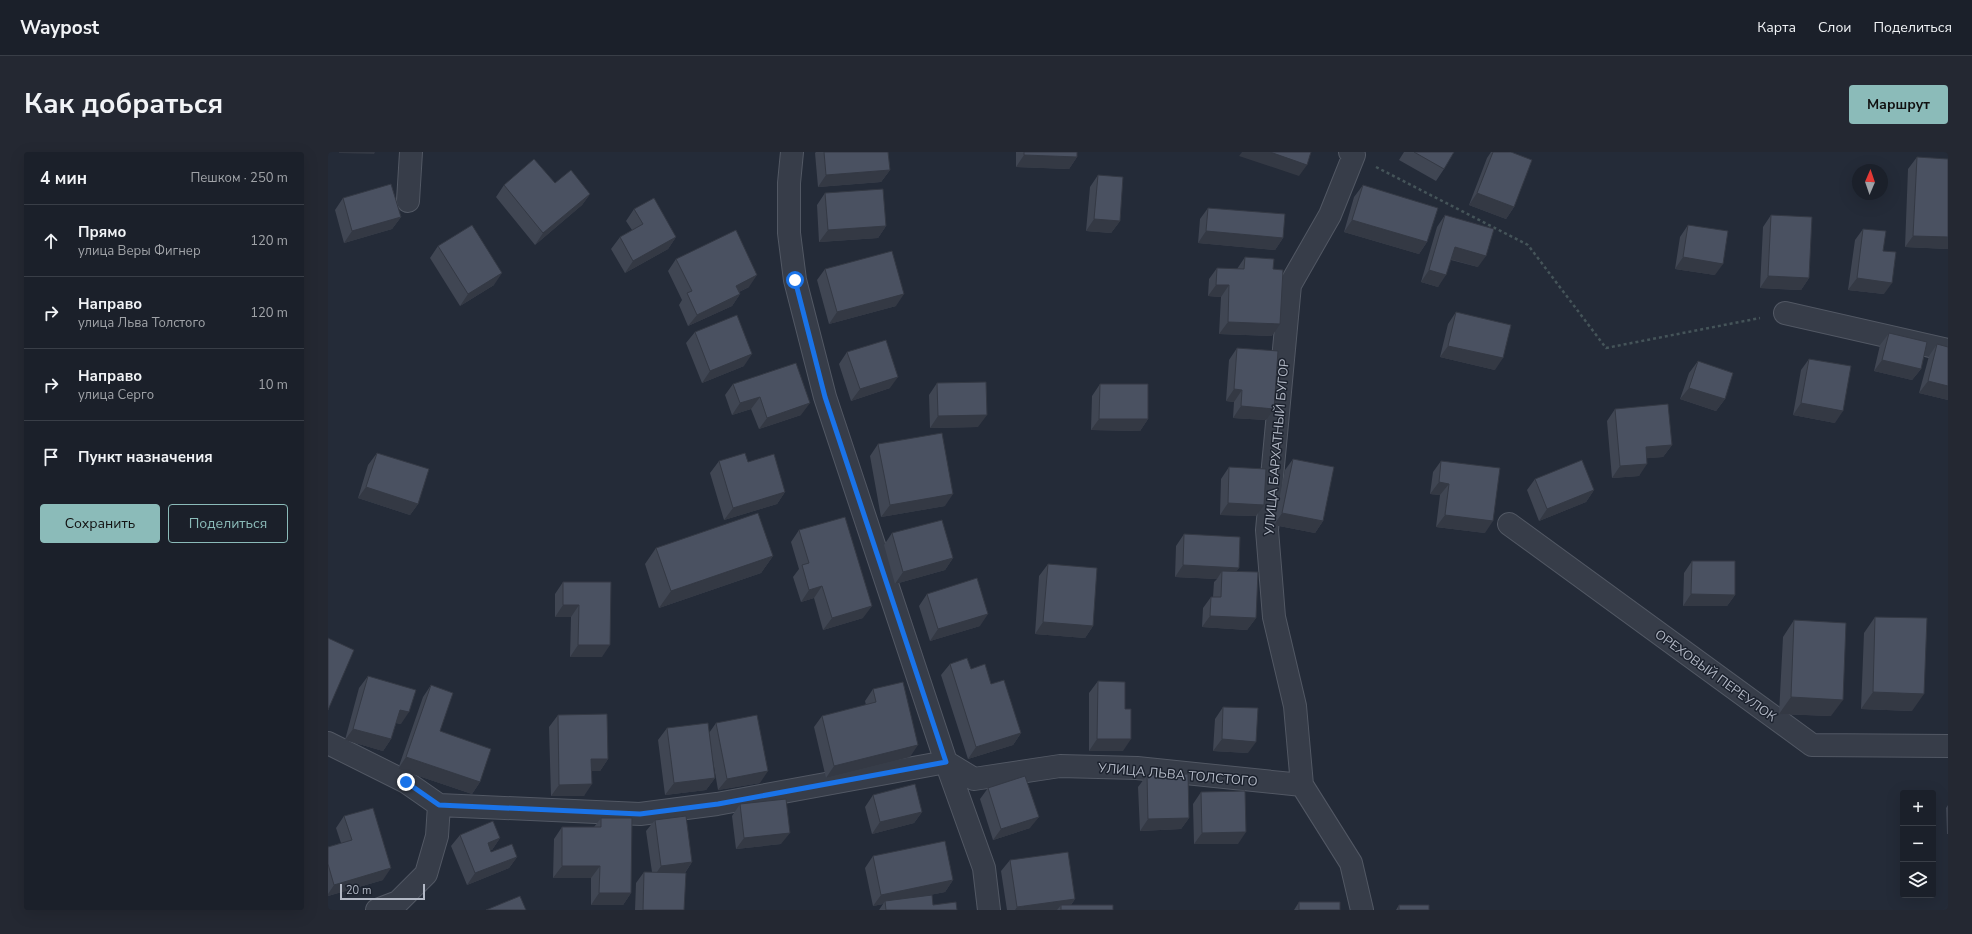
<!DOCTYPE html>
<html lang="ru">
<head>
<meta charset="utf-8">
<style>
	body { margin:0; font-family:"Nunito Sans",sans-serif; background:#242832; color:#f1f3f6 }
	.controls { position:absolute; right:12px; bottom:12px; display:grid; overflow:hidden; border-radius:4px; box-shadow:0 4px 16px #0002 }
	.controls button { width:36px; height:36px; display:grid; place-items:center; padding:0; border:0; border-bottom:1px solid #393e47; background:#1b202a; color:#f1f3f6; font:20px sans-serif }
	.compass { position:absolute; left:1524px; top:12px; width:36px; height:36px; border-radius:50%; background:#1b202a; box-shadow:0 4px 16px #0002; rotate:2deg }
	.scale { position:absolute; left:12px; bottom:10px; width:85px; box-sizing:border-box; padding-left:4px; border:2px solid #b2b8c5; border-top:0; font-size:11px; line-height:14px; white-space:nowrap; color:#b2b8c5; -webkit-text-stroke:3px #1c222e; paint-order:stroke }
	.stop { position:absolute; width:12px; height:12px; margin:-9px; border:3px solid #1a73e8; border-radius:50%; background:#fff }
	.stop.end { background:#1a73e8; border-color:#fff; box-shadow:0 1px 4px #0008 }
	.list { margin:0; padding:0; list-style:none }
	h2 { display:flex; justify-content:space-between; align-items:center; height:52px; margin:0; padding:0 16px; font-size:17px }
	h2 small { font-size:13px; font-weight:400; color:#a0a3a8 }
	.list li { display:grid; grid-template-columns:26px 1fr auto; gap:12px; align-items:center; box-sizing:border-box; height:72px; padding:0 16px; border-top:1px solid #393e47 }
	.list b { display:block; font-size:15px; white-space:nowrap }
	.list p { margin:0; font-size:13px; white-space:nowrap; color:#a0a3a8 }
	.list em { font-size:13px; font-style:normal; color:#a0a3a8 }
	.actions { display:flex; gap:8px; padding:12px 16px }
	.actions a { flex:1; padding:9px 0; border:1px solid #8bbbb9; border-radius:4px; text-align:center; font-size:14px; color:#8bbbb9 }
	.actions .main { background:#8bbbb9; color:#111 }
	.icon { flex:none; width:22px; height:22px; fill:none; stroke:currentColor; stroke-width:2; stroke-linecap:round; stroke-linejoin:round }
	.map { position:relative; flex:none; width:1620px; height:758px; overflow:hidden; border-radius:4px }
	header { display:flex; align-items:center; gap:24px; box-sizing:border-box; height:56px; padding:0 20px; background:#1b202a; border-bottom:1px solid #393e47 }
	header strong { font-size:19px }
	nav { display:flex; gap:22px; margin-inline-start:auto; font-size:14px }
	.intro { display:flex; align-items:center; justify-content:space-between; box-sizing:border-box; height:96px; padding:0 24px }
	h1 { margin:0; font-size:28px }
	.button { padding:10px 18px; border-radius:4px; background:#8bbbb9; color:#111; font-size:14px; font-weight:700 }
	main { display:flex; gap:24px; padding:0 24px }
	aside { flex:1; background:#1b202a; border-radius:4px; box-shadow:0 4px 16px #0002 }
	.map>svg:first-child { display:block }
</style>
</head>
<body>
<header>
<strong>Waypost</strong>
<nav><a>Карта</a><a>Слои</a><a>Поделиться</a></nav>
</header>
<div class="intro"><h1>Как добраться</h1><a class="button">Маршрут</a></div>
<main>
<aside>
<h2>4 мин<small>Пешком · 250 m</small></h2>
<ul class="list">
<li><svg class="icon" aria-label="ahead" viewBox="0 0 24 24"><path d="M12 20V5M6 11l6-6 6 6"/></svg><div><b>Прямо</b><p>улица Веры Фигнер</p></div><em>120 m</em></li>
<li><svg class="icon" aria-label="right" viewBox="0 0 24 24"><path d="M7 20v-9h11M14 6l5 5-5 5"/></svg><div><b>Направо</b><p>улица Льва Толстого</p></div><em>120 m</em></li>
<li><svg class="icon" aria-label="right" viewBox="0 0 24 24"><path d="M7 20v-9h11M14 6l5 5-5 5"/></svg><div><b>Направо</b><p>улица Серго</p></div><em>10 m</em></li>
<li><svg class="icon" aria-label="arrive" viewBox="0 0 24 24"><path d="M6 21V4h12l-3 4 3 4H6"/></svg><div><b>Пункт назначения</b></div></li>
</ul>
<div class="actions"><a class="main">Сохранить</a><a>Поделиться</a></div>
</aside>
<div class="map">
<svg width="1620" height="758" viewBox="0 0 1620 758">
	<rect width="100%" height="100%" fill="#242b38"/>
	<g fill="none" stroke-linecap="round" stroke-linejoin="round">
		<defs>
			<path id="minor" d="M464,0L461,31V81L467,128L497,245L618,610L656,716L661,758
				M1022,0L1026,3L1002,63L962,133L939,378L946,465L967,554L974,633L1023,711L1034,758
				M80,49L83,0
				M1457,161L1620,198
				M1181,372L1484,593L1620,594
				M0,591L78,630L111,653
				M111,653L312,662L389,652L618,610L646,627L732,614L809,616L974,633
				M49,758L70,750L98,722L109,684L111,653"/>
		</defs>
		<use href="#minor" stroke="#525864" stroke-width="24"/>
		<path stroke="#455459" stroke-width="2.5" stroke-dasharray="3 3" stroke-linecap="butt" d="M1048,15L1200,93L1278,196L1432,166"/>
		<use href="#minor" stroke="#373d49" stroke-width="22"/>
	</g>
	<path fill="#404653" d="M488,0H560L562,18L553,30L490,35L487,1Z
		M688,0H749V5L741,17L688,15Z
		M1076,0H1126L1116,17L1108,29L1071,8Z
		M1163,0H1183L1186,55L1178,67L1141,53L1159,6Z
		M1589,5L1620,97L1577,95L1580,17Z
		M770,23L792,69L783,81L758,79L762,35Z
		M227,31L262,42L254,53L207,93L168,45L176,33Z
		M1035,33L1099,90L1091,102L1016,80L1026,45Z
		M497,41L558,74L550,86L491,90L489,53Z
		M15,46L73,65L64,77L16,91L7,58Z
		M880,56L955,86L947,98L870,91L872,67Z
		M306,57L348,85L340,97L297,121L283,97L292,85L304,78L298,69Z
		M1117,63L1150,115L1123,108L1110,135L1093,130L1109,75Z
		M1443,63L1481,126L1473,138L1432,136L1435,75Z
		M1360,73L1387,123L1347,117L1352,85Z
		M1535,77L1555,99L1556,142L1520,138L1527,88Z
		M110,94L166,133L132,154L102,106Z
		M917,105L944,184L891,182L893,145L880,144L881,127L889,116L909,117Z
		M348,107L421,135L411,140L412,142L404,154L360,174L351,153L354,148L340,119Z
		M497,117L568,154L501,172L489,128Z
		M1128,160L1167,218L1112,205L1120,172Z
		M367,180L416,214L374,231L358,191Z
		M1561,181L1593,217L1584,228L1546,219L1552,193Z
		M1609,192L1620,248L1591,241L1601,204Z
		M909,196L938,268L905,266L906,250L898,249L901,208Z
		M519,200L562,236L523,249L511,212Z
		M1481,207L1507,271L1465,263L1473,218Z
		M1370,209L1397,247L1388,259L1352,247L1361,221Z
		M609,231L650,275L602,276L601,243Z
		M405,232L473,263L431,277L423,257L404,263L397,243Z
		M772,232L820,267L812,279L763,278L764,244Z
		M1287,257L1344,293L1335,305L1319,306L1311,324L1284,326L1279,269Z
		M550,292L617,354L553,365L542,304Z
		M49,301L90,352L82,363L30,346L40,313Z
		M965,307L995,369L987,381L946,373L957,318Z
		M391,309L420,310L457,340L449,352L396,368L382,321Z
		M1113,309L1157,381L1108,375L1112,343L1102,342L1105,320Z
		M901,315L928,364L892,363L893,327Z
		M1207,327L1266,338L1258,350L1211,369L1199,338Z
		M471,378L535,466L495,478L486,446L473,450L465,425L471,417L463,390Z
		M564,381L625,406L617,418L567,432L556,393Z
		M856,382L911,416L908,419L928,466L919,478L874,475L875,456L883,445H885L886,430L889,427L847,425L848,394Z
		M328,396L445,404L433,421L331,456L317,412Z
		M1364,409L1407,443L1399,454H1355L1356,421Z
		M720,412L765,474L757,486L707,482L711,424Z
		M235,430H283L274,505H242L243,465H227V442Z
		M599,442L652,474L602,489L591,454Z
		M1547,465L1584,559L1533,557L1536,481Z
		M1466,468L1503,564L1451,562L1455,485Z
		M622,512L643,517L663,532L693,581L685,593L640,607L613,523Z
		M40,524L73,572L68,571L63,587L55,599L17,588L31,536Z
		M770,529L797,557L795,599H761V541Z
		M103,533L112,579L152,630L144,642L70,617L95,545Z
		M545,537L582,605L498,626L486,575L494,564L538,553L537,549Z
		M895,555L920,601L885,599L887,567Z
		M230,563L280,607L272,619H264L256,644H223L221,575Z
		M388,571L432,631L390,638L384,603L387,626L378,638L337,643L330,588L339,576L381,581Z
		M819,623L861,666L853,677L812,679L810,635Z
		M660,636L702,676L665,688L652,647Z
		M873,640L910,692H866L865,652Z
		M545,643L594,660L586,671L544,682L537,655Z
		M412,652L453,692L408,697L404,664Z
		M1620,653V682H1619L1618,656Z
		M16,664L55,728L0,744V695L13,691L8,676Z
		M273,666L303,741L295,753H263V726H225L226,687L234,675H266Z
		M327,668L364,710L357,721L356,758H307L308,731L316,720H324L318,679Z
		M132,683L172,686L164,698H162L163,700L189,705L181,716L139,733L123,694Z
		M545,704L625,728L617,740L591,745L605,753L629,758H551L555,752L545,754L537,716Z
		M682,708L747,747L743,753L785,758H679L673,719Z
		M971,750L1012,758H966Z
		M1071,753L1101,758H1068Z"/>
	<path fill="#343944" d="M11,0H47L46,2L11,1Z
		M914,0H942L979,13L971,24L911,4Z
		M696,3L749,5L741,17L688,15Z
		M562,18L553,30L490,35L498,23Z
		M1149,41L1186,55L1178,67L1141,53Z
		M262,42L254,53L207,93L215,81Z
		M73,65L64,77L16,91L24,79Z
		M766,67L792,69L783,81L758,79Z
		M1024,68L1099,90L1091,102L1016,80Z
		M558,74L550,86L491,90L500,78Z
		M878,79L955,86L947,98L870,91Z
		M1585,84L1620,85V97L1577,95Z
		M348,85L340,97L297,121L305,109Z
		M1127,95L1158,104L1150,115L1118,106Z
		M1355,105L1395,112L1387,123L1347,117Z
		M1101,118L1118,123L1110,135L1093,130Z
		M174,121L166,133L132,154L140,142Z
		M429,123L421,135L400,145L408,134Z
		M1440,124L1481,126L1473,138L1432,136Z
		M1529,126L1564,131L1556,142L1520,138Z
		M888,133H901L893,145L880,144Z
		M412,142L404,154L360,174L369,163Z
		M576,142L568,154L501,172L509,160Z
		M900,170L952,172L944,184L891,182Z
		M1120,194L1175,206L1167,218L1112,205Z
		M424,202L416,214L374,231L382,219Z
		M1554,208L1593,217L1584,228L1546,219Z
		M570,225L562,236L523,249L532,237Z
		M1600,229L1620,234V248L1591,241Z
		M1361,236L1397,247L1388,259L1352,247Z
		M906,237L914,238L906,250L898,249Z
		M432,245L423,257L404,263L412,251Z
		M482,251L473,263L431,277L439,266Z
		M1473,251L1515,259L1507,271L1465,263Z
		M913,254L946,257L938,268L905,266Z
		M659,263L650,275L602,276L610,264Z
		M771,267H820L812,279L763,278Z
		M1344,293L1335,305L1310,307L1318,295Z
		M1319,312L1311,324L1284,326L1292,314Z
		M1111,330L1121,332L1112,343L1102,342Z
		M38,335L90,352L82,363L30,346Z
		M1266,338L1258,350L1211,369L1219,357Z
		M457,340L449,352L396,368L405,356Z
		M625,342L617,354L553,365L562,353Z
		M900,351L936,353L928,364L892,363Z
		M954,361L995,369L987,381L946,373Z
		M1117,363L1165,369L1157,381L1108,375Z
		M445,404L433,421L331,456L343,439Z
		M625,406L617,418L567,432L575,420Z
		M855,413L911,416L902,428L894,419L889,427L847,425Z
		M494,434L486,446L473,450L481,438Z
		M1363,442L1407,443L1399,454H1355Z
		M235,453H251L243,465H227Z
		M544,454L535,466L495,478L504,466Z
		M660,462L652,474L602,489L610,477Z
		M882,464L928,466L919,478L874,475Z
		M715,470L765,474L757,486L707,482Z
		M250,493H282L274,505H242Z
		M1545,540L1596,542L1584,559L1533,557Z
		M1463,545L1515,548L1503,564L1451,562Z
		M72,558L81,560L73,572L63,570Z
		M25,577L63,587L55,599L17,588Z
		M693,581L685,593L640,607L648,595Z
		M769,587H803L795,599H761Z
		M894,587L928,590L920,601L885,599Z
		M590,593L582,605L498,626L506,614Z
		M78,605L152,630L144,642L70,617Z
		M263,607H280L272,619H255Z
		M440,619L432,631L390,638L399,627Z
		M387,626L378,638L337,643L346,631Z
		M264,632L256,644H223L231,633Z
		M594,660L586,671L544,682L552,670Z
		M711,665L702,676L665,688L673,677Z
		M861,666L853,677L812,679L820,667Z
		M918,680L910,692H866L874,681Z
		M462,681L453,692L408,697L416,686Z
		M172,686L164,698L151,703L160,691Z
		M189,705L181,716L139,733L147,721Z
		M364,710L356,722L325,726L333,714Z
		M234,714H272L263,726H225Z
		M63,716L55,728L0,744V742L6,733Z
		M625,728L617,740L557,752V749L555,752L545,754L553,743Z
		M271,741H303L295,753H263Z
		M747,747L739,758L733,753L729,758H687L689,755Z"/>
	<path fill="#4a5161" stroke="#343944" d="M496,0H560L562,18L498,23Z
		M696,0H749V5L696,3Z
		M942,0H983L979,13Z
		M1086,0H1126L1116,17Z
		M1165,0H1183L1204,8L1186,55L1149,41Z
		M1589,5L1620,7V85L1585,84Z
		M206,7L227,31L243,18L262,42L215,81L176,33Z
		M770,23L795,25L792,69L766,67Z
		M63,32L73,65L24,79L15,46Z
		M1035,33L1110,56L1099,90L1024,68Z
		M555,37L558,74L500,78L497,41Z
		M326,46L348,85L305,109L292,85L315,72L306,57Z
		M880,56L957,62L955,86L878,79Z
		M1117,63L1166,77L1158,104L1127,95L1118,123L1101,118Z
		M1443,63L1484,65L1481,126L1440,124Z
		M144,73L174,121L140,142L110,94Z
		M1360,73L1400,79L1395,112L1355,105Z
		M1535,77L1558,79L1555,99L1568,100L1564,131L1529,126Z
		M408,78L429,123L408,134L412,142L369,163L359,141L364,139L348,107Z
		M564,99L576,142L509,160L497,117Z
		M917,105L946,107L945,117L955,118L952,172L900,170L901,133H888L889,116L916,117Z
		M1128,160L1183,173L1175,206L1120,194Z
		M409,163L424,202L382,219L367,180Z
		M1561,181L1599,190L1593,217L1554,208Z
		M558,188L570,225L532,237L519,200Z
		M1609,192L1620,195V234L1600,229Z
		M909,196L950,199L946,257L913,254L914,238L906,237Z
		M1481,207L1523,214L1515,259L1473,251Z
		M1370,209L1405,221L1397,247L1361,236Z
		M468,211L482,251L439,266L432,245L412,251L405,232Z
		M658,230L659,263L610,264L609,231Z
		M772,232H820V267H771Z
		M1340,252L1344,293L1318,295L1319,312L1292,314L1287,257Z
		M614,281L625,342L562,353L550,292Z
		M49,301L101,317L90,352L38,335Z
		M417,301L420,310L446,302L457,340L405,356L391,309Z
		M965,307L1006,315L995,369L954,361Z
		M1254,308L1266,338L1219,357L1207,327Z
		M1113,309L1172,316L1165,369L1117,363L1121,332L1111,330Z
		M901,315L938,317L936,353L900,351Z
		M430,361L445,404L343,439L328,396Z
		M517,365L544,454L504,466L494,434L481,438L474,413L481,411L471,378Z
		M614,368L625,406L575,420L564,381Z
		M856,382L912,385L911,416L855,413Z
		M1364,409H1407V443L1363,442Z
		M720,412L769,416L765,474L715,470Z
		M894,419L930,420L928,466L882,464L883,445H893Z
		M649,426L660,462L610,477L599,442Z
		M235,430H283L282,493H250L251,453H235Z
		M1547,465L1599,466L1596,542L1545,540Z
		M1466,468L1518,471L1515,548L1463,545Z
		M0,486L26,498L0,558Z
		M639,506L643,517L657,512L663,532L676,528L693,581L648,595L622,512Z
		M40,524L88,538L81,560L72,558L63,587L25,577Z
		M770,529L797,530V557H803V587H769Z
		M575,530L590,593L506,614L494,564L548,550L545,537Z
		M103,533L125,541L112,579L163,597L152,630L78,605Z
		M895,555L930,556L928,590L894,587Z
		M279,562L280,607H263L264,632L231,633L230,563Z
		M429,563L440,619L399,627L388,571Z
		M380,571L387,626L346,631L339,576Z
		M860,622L861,666L820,667L819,623Z
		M697,624L711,665L673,677L660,636Z
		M587,632L594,660L552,670L545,643Z
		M917,639L918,680L874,681L873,640Z
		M458,647L462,681L416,686L412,652Z
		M45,656L63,716L6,733L0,712V695L24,688L16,664Z
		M358,664L364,710L333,714L327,668Z
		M273,666H304L303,741H271L272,714H234V675H273Z
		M165,669L172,686L160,691L163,700L184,692L189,705L147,721L132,683Z
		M617,689L625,728L553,743L545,704Z
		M740,700L747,747L689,755L682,708Z
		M316,720L358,721L356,758H315Z
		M604,743L605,753L628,750L629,758H558L557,749Z
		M192,744L198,758H158Z
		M971,750H1012V758H971Z
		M733,753H785V758H733Z
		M1071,753H1101V758H1071Z"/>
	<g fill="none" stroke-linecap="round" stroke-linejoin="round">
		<path stroke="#1a73e8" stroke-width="5" d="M78,630L111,653L312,662L390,652L618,610L497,245L467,128"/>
	</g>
	<g text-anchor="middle" stroke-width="3" stroke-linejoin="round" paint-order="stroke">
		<g font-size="13" fill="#b2b8c5" stroke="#1c222e">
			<text transform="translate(948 295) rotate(-85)" y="5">УЛИЦА БАРХАТНЫЙ БУГОР</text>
			<text transform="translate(1388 523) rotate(36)" y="5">ОРЕХОВЫЙ ПЕРЕУЛОК</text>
			<text transform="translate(850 622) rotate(5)" y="5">УЛИЦА ЛЬВА ТОЛСТОГО</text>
		</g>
	</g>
</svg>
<div class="controls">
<button>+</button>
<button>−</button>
<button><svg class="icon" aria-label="layers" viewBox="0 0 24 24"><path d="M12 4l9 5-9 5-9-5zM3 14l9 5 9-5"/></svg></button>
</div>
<svg class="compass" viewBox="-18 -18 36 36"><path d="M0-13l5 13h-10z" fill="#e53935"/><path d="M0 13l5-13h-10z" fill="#a0a3a8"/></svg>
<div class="scale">20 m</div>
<div class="stop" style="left:467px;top:128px"></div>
<div class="stop end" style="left:78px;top:630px"></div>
</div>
</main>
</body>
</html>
